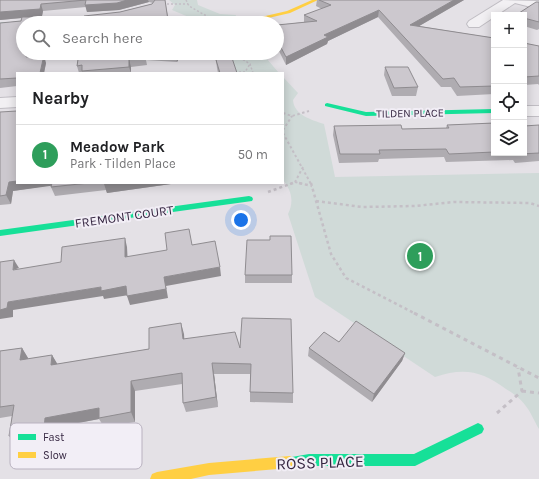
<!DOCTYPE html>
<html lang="en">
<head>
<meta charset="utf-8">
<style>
	body { margin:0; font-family:Karla,sans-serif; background:#f6f6f6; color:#202124 }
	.controls { position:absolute; right:12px; top:12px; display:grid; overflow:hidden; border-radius:0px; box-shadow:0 2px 10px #0003 }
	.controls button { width:36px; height:36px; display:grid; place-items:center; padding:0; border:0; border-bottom:1px solid #e0e0e0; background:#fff; color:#202124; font:20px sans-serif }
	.you { position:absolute; left:241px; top:220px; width:14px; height:14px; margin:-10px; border:3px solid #fff; border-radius:50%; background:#1a73e8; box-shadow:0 0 0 6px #1a73e833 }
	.badge { display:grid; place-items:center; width:26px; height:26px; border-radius:50%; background:#72677b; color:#fff; font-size:13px; font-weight:700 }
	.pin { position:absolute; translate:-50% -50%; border:2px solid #fff; box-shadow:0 1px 4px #0006 }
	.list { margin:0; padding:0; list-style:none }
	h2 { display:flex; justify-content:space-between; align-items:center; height:52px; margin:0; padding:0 16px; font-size:17px }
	h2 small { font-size:13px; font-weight:400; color:#757577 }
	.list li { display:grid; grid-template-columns:26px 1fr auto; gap:12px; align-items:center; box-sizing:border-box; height:60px; padding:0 16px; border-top:1px solid #e0e0e0 }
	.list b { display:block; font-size:15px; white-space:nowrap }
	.list p { margin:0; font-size:13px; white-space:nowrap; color:#757577 }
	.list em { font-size:13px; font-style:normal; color:#757577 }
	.icon { flex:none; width:22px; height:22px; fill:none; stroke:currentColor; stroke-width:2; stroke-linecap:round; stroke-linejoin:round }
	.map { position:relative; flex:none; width:539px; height:479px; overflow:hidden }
	.search { position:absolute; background:#fff; box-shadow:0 2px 10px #0003; left:16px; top:16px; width:268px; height:44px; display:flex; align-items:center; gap:10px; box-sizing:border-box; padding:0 14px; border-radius:22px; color:#757577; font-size:15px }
	.panel { position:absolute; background:#fff; box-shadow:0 2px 10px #0003; left:16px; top:72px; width:268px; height:112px; border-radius:0px }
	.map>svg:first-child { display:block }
</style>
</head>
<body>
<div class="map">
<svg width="539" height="479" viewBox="0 0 539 479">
	<rect width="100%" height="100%" fill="#e4e1e6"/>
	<path fill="#d0dad8" d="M169,0H197L198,5L220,14L236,15L235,18L241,23H203L172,10L175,5Z
		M210,53H254L267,59L279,73H237L220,59L210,58Z
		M283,77L298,93L293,100C294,115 312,120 324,124L335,177L539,173V429C534,421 531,412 525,405C521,399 513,393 506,389C482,371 464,367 435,377L315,297L288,214C294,202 292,191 283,180Z"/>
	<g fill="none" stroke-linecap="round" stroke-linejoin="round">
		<defs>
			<path id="street" d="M503,0L539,1V9L515,3L497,15H494V17L479,27H469L467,24L469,21Z
				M17,97V107L0,108V98Z
				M524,106H539V116H524Z"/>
		</defs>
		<use href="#street" stroke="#c1bec4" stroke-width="2"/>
		<path stroke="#c4bfc6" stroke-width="1.5" stroke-dasharray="2 2" stroke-linecap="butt" d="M186,0L189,6L219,23
			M163,4H188
			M211,19H247
			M234,23L241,20
			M233,53L250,64L253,73
			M235,72H245L250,64"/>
		<path stroke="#c4bfc6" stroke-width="2" stroke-dasharray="2.5 2.5" stroke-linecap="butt" d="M283,113L292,116L309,111
			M283,130L292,116
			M283,133L311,184
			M295,182L303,184
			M290,184L295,182L303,167"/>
		<path stroke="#c4bfc6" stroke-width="2.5" stroke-dasharray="3 3" stroke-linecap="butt" d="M299,183L312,186
			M311,183L331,254L346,278L416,314
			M268,192L293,183
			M316,201L362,207L415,206L454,202L530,203L539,206"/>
		<path stroke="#c4bfc6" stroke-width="3" stroke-dasharray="4 4" stroke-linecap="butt" d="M414,313L539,378
			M522,391L539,393
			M497,413L522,391L518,368"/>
		<use href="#street" fill="#f2f0f3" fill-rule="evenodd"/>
		<path fill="#16e098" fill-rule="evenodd" d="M113,14L115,15V17L45,23H23V25L0,27V23Z
			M327,103L366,112L494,109V113L366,116L325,106V104Z
			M249,196L252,197L253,199L252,201L0,236V230Z
			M478,423L482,425L484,429L482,433L415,466H309L290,468L286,466L284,462L286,458L309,454H414Z"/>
		<path fill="#ffcf43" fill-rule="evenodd" d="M312,0H318L290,13L264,19L261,17L287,11Z
			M290,456L294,458L296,462L294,466L290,468L209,475L191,479H150L152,474L157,472L209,463Z"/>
	</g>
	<path fill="#afacb1" d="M0,0H165L169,23H83L120,12L152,4L153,3L149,2L119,10L87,12L86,7L43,11L42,16L28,17L23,53H32L31,56L46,63L44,73H17V86L0,88V23L21,21L22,18L0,20Z
		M317,0H464L419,26L494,38V94L457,96L451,87H441L378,17L328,41L327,44L286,65L277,47V25L304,22V15L322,9L316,6Z
		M539,2V29L537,30L524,26V15Z
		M524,43L539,46V85L538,84L524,85Z
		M79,53H182L177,62L146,60L147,65L131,67V73H79L77,66Z
		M216,60L237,73H218L217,68Z
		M385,67L418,87L416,96H392L384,75Z
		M0,112L17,183H178L107,193L106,190L55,196L51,187L52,185L13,191L11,204L0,205Z
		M494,123V153H524L539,125V161L515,163L513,160L446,162L444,157L379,159L378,162L339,163L333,135L334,126L402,129L446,128L447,125Z
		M270,240L292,275V283H245V275Z
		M184,334V339L240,348L293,393V403L250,402V374H214L218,407L186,412L183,403L182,384L135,391V422L104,427L99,419L52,428L51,439L17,445L9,436L12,416L0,418V351L22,348L28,358V359L52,355L57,364L149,349Z
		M309,348L405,353L402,361L372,402L308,356Z"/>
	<path fill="#8f8c90" d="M127,0H148L149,2L119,10L87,12L85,5Z
		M454,0H464L409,32L410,25Z
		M41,4L43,11L42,16L0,20V12Z
		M379,10L378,17L328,41L327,44L286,65V57L324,35Z
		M37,17L39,23H35Z
		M168,20L169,23H158Z
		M27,53H32L28,64L26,57Z
		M177,53H182L177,62L176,54Z
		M44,55L46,63L44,73H40Z
		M129,59L131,67V73L129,67Z
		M17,181V183H56L57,185L13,191L11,204L6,195L9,182Z
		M111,183H178L107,193L104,184Z
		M125,238L127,247L128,266L125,257Z
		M14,260L19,268L13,270Z
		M220,267L221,276L166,286L168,298L130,305L127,296L164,277Z
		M126,286L129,295L104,299L103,296L13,310V317L0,319V310L8,302L101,287Z
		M181,323L184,334L185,350L183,339Z
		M22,348L28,358L26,371L20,360Z
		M405,353L402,361L372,402L374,394Z
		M52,355L58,365H51Z
		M212,363L214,374L218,407L216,397Z
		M131,381L135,391V422L131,412Z
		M99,408V419L52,428L51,439L44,429L45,418Z"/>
	<path fill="#ccc8ce" stroke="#8f8c90" d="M0,0H127L117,3L85,5L86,0L41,4L40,9L0,12Z
		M155,0H165L168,20L158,23H83L84,16L120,12L152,4Z
		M319,0H454L410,25L494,38V86L460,87L454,78L443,79L379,10L324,35L328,37L286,57L277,40V25L317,21L304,15L331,5Z
		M536,2H539V22L524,18V15H516Z
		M22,17H37L35,23H23V53H27L26,57L44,55L40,73H17V78L0,79V23L21,21Z
		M524,43L539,46V76L524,77Z
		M79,53H145V58L129,59V67L82,71V65L77,66Z
		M157,53H177L176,54Z
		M231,55L237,73H220L216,60Z
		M385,67H408L418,87L394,88Z
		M17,111V181L9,182L6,195L0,196V112Z
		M494,123V152L449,154L446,149L379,150L380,154H340L334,126L401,125L402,129L449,128L447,125Z
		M539,125V153L519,154L518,153H524V126Z
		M52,183H89L51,187Z
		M189,229L192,245L215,241L220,267L164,277L166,289L127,296L126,286L101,291V287L8,302L7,308L0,310V262L14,260L13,270L61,262L62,247L125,238V257L167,250L165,233Z
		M270,236H291L292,275H245L247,240H270Z
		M242,318L291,319L293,393L250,392L251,364L212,363L216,397L183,403L182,373L131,381V412L99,418V408L45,418L44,429L9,436L14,405L0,407V351L22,348L20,360L52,355L51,365L149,349V328L181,323L183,339L235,332L240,348Z
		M356,321L405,353L374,394L309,348L324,332L339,342Z"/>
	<g text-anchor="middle" stroke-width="4" stroke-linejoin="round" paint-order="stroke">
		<g font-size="11" fill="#352641" stroke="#f2eef6">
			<text transform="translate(410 113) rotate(-1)" y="4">TILDEN PLACE</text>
		</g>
		<g font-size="13" fill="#352641" stroke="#f2eef6">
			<text transform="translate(124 216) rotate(-8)" y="5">FREMONT COURT</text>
		</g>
		<g font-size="16" fill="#352641" stroke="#f2eef6">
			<text transform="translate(320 462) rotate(-2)" y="6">ROSS PLACE</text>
		</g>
	</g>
	<rect x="10" y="423" width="132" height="46" rx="6" fill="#f2eef6" stroke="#b9b2c0" stroke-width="1"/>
	<rect x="18" y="434" width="18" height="6" fill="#16e098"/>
	<rect x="18" y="452" width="18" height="6" fill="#ffcf43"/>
	<g font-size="11" fill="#352641">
		<text x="43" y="441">Fast</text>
		<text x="43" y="459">Slow</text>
	</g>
</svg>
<div class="controls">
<button>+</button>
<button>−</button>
<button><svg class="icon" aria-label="locate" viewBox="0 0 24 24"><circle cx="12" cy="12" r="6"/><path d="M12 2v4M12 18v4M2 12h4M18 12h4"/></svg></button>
<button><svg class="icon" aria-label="layers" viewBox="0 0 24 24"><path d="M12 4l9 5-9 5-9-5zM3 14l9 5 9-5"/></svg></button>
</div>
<div class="you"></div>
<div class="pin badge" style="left:420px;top:256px;background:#2e9e5b">1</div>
<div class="search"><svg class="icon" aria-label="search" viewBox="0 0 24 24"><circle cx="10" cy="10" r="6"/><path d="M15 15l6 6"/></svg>Search here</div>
<section class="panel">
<h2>Nearby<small></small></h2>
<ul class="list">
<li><span class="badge" style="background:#2e9e5b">1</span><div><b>Meadow Park</b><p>Park · Tilden Place</p></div><em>50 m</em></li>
</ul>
</section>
</div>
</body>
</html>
